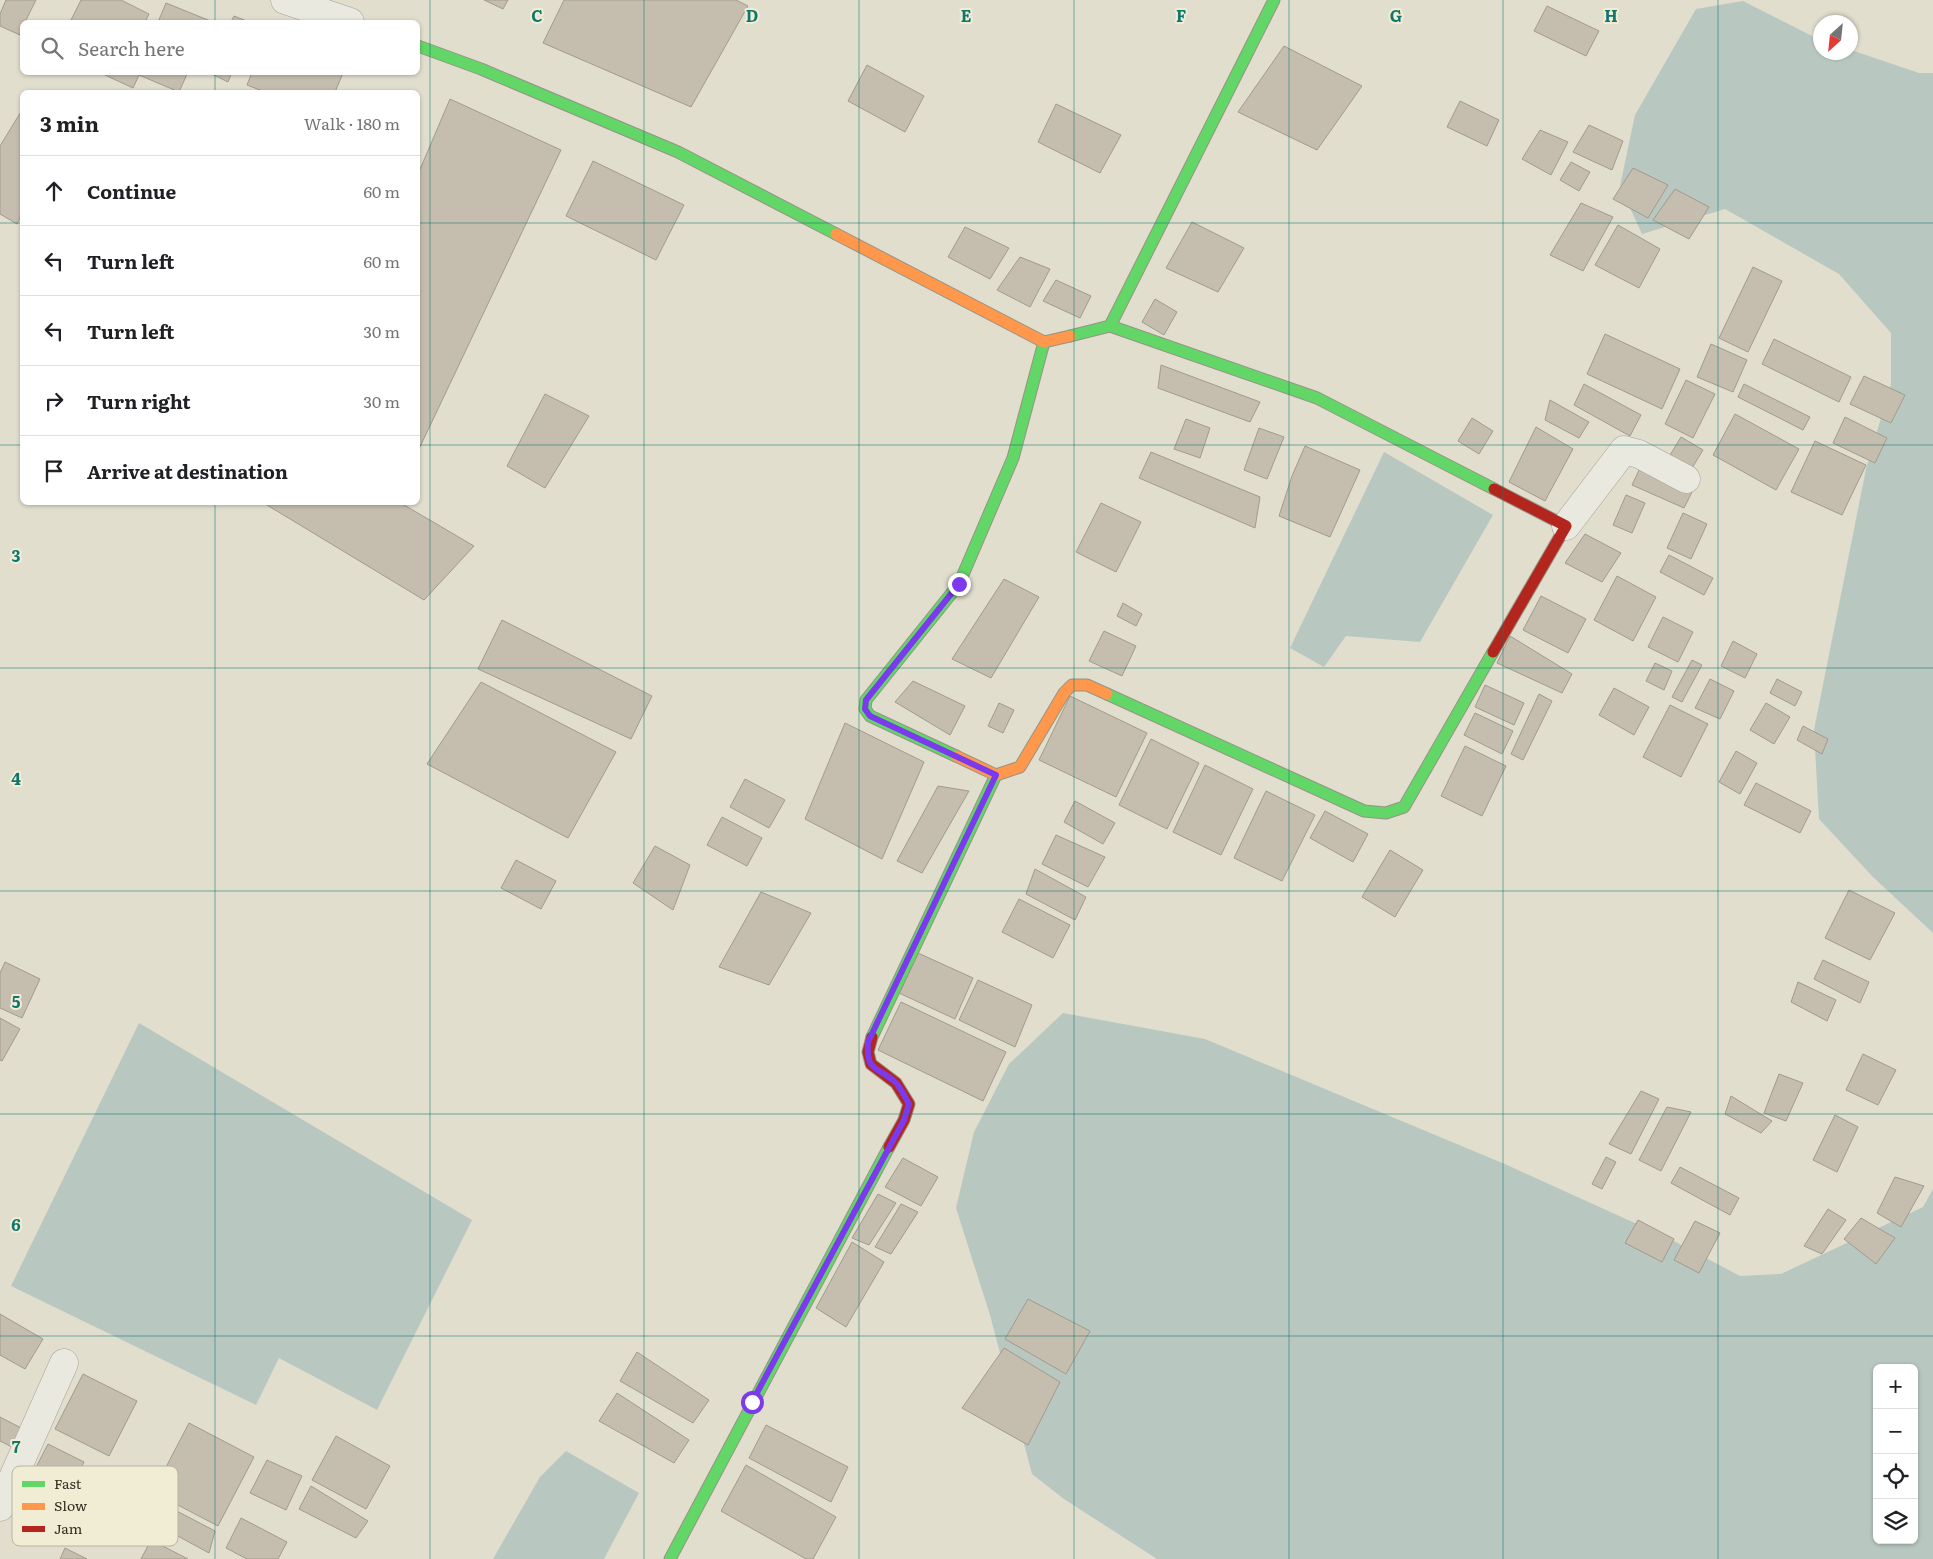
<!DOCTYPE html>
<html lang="en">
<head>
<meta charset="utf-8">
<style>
	body { margin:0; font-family:Literata,serif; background:#f2f2f2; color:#202124 }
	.controls { position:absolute; right:15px; bottom:15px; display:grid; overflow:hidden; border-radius:8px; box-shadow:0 1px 4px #0004 }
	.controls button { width:45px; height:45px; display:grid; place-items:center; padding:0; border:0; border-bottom:1px solid #e0e0e0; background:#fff; color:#202124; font:25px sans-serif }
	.compass { position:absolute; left:1813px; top:15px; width:45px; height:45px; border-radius:50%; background:#fff; box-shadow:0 1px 4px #0004; rotate:207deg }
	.stop { position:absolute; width:15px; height:15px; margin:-11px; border:4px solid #7c3aed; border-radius:50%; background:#fff }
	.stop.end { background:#7c3aed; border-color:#fff; box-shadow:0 1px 5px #0008 }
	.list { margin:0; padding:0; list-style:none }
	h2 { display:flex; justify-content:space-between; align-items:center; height:65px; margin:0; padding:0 20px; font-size:21px }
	h2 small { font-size:16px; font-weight:400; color:#757577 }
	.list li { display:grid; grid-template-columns:32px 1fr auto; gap:15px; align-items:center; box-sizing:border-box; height:70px; padding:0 20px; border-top:1px solid #e0e0e0 }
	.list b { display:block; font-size:19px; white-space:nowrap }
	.list em { font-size:16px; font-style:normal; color:#757577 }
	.icon { flex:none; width:28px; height:28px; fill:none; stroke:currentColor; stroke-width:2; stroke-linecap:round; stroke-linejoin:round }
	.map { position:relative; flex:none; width:1933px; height:1559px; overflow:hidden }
	.search { position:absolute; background:#fff; box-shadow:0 1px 4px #0004; left:20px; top:20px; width:400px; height:55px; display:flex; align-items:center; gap:12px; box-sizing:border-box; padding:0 18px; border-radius:8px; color:#757577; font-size:19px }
	.panel { position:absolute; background:#fff; box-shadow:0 1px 4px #0004; left:20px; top:90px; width:400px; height:415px; border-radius:8px }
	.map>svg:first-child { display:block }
</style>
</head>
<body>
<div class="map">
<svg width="1933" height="1559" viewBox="0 0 1933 1559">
	<rect width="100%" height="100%" fill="#e1dece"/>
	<path fill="#b8c7c0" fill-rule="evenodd" d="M1743,1L1820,40V52H1850L1851,50L1919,73H1933V933L1873,877L1819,819L1814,730L1866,469L1891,384V333L1839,274L1725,209L1642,234L1620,186L1635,115L1696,9Z
		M1384,452L1493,515L1420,642L1346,636L1324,667L1290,648Z
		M1063,1013L1205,1039L1507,1165L1670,1239L1740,1276L1781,1274L1923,1207L1933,1189V1559H1157L1064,1499L1032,1474L990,1315L956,1208L974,1132L1009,1064ZM1877,1368H1914V1540H1877Z
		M139,1023L472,1220L377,1410L279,1358L256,1405L11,1286Z
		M566,1451L639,1493L604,1559H493L540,1477Z"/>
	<path fill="#c5beaf" stroke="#a19b8e" d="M6,0H36L25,22H22L20,35L0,26V14Z
		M81,0H121L149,14L145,22H70Z
		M484,0H508L503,9Z
		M564,0H736L748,6L691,107L543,43Z
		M166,3L213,22H158Z
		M1547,6L1599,31L1586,56L1534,31Z
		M234,16L249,22H231Z
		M1284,46L1362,86L1317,150L1238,112Z
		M867,65L924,96L905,132L848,101Z
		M107,72H188L179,92L139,75L133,88L105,75Z
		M208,72H232L228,82Z
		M252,72H342L343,73L335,92H265L247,85Z
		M450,99L561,150L418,451V174Z
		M1460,101L1499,120L1487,146L1447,127Z
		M1056,104L1121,135L1100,173L1038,142Z
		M22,110V214L17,224L0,214V146Z
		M1589,125L1623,141L1612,170L1573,152Z
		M1540,130L1568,142L1551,175L1522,159Z
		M593,161L684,205L656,260L566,216Z
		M1571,162L1590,172L1579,191L1560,180Z
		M1633,168L1668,185L1648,218L1613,199Z
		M1675,189L1709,207L1689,239L1653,220Z
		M1581,203L1613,217L1583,271L1550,255Z
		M1192,222L1244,248L1218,292L1166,268Z
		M1618,225L1660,249L1639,288L1595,265Z
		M965,227L1009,248L990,279L948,257Z
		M1020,257L1050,269L1030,307L997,290Z
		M1753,267L1782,281L1748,352L1719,338Z
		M1056,280L1091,296L1080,318L1043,301Z
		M1155,299L1177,312L1164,335L1142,322Z
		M1605,334L1680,369L1662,409L1587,374Z
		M1774,339L1851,377L1839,402L1762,364Z
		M1711,344L1747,360L1733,392L1697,377Z
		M1161,365L1260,402L1250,422L1158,388Z
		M1864,376L1905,395L1891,423L1850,404Z
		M1686,380L1715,394L1693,438L1665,424Z
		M1584,384L1641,415L1630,436L1574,405Z
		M1744,384L1810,417L1803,430L1738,397Z
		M545,394L589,416L545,488L507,466Z
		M1550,400L1589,422L1579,438L1545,420Z
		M1735,414L1799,449L1776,490L1713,455Z
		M1845,417L1887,438L1875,463L1833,443Z
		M1472,418L1493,431L1479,454L1458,441Z
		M1186,419L1210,428L1200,458L1174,449Z
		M1536,427L1573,449L1545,501L1509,482Z
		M1259,428L1284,437L1267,479L1244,470Z
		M1681,437L1703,450L1689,473L1667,460Z
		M1815,441L1866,465L1842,515L1791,492Z
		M1305,446L1360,470L1330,537L1279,516L1292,476Z
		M1151,452L1260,497L1255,528L1139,478Z
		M1641,466L1694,488L1684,508L1632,485Z
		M1626,495L1645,503L1632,533L1613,525Z
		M262,502H399L474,546L424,600Z
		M1101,503L1141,522L1116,572L1076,552Z
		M1683,513L1707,524L1691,559L1667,548Z
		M1585,534L1621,553L1602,582L1565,563Z
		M1669,555L1713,578L1704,595L1660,572Z
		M1617,576L1656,597L1633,641L1594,620Z
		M1004,579L1039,597L991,678L952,659Z
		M1541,596L1586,619L1568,653L1523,630Z
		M1123,603L1142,614L1136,626L1117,616Z
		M1663,617L1693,632L1678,662L1648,647Z
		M502,620L652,696L631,739L478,669Z
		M1104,631L1136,646L1122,676L1089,661Z
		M1510,636L1572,674L1562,693L1497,663Z
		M1733,641L1757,654L1745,678L1721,666Z
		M1692,660L1702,665L1682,702L1672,697Z
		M1655,663L1672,671L1664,690L1646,681Z
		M1710,679L1734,691L1720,719L1695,708Z
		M1777,679L1802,692L1795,706L1770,693Z
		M913,681L965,706L950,735L895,702Z
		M481,682L616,752L568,838L427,764Z
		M1485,685L1524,703L1514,725L1475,707Z
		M1614,688L1649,707L1634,735L1599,715Z
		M1539,694L1552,701L1523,760L1511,754Z
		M1070,696L1147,733L1116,797L1039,760Z
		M999,703L1014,710L1003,733L988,726Z
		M1766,703L1790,717L1774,744L1750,730Z
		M1670,705L1708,724L1681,777L1643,757Z
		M1475,713L1513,731L1502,754L1464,735Z
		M845,723L924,762L882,859L805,819Z
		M1803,726L1828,739L1822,754L1797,740Z
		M1151,739L1199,763L1167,829L1119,805Z
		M1465,746L1506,766L1482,816L1441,796Z
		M1736,751L1757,763L1740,794L1719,782Z
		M1205,765L1253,789L1221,855L1173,832Z
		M745,779L785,800L769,828L730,807Z
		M1756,783L1811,811L1800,833L1744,805Z
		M938,786L969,791L922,873L897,861Z
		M1266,791L1315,815L1282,881L1234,858Z
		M1075,801L1115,823L1103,844L1064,822Z
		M1325,811L1368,834L1353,862L1310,838Z
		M722,817L762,838L747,866L707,845Z
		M1056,835L1105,857L1088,887L1042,864Z
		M655,846L690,865L673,910L633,883Z
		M1390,850L1423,870L1395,917L1362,897Z
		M516,860L556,881L541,909L501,888Z
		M1035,869L1086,897L1075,920L1026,894Z
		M1849,890L1895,913L1870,960L1825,938Z
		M761,892L811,913L769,985L719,967Z
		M1019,899L1070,925L1053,958L1002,932Z
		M918,953L973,978L955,1019L899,993Z
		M1823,960L1869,982L1860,1003L1814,979Z
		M5,962L40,979L22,1018L0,1008V973Z
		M978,980L1032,1005L1015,1047L959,1020Z
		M1798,982L1836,1000L1827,1021L1791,1002Z
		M901,1002L1006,1052L983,1101L878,1050Z
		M0,1018L20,1029L2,1061L0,1060Z
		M1863,1054L1896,1070L1878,1105L1846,1090Z
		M1779,1074L1803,1083L1786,1121L1764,1113Z
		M1641,1091L1659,1099L1631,1154L1609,1144Z
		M1731,1096L1772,1121L1761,1133L1725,1114Z
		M1667,1107L1691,1112L1661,1171L1639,1160Z
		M1835,1115L1858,1127L1837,1172L1813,1160Z
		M1606,1157L1616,1162L1602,1189L1592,1184Z
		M903,1158L938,1177L921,1206L885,1187Z
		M1680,1167L1739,1198L1730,1215L1671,1183Z
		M1895,1177L1924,1186L1901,1227L1877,1213Z
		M878,1194L896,1203L869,1245L852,1238Z
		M901,1204L918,1212L891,1254L875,1247Z
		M1828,1209L1846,1220L1822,1254L1804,1246Z
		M1861,1218L1895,1238L1876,1264L1844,1239Z
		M1638,1220L1674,1239L1662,1262L1625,1243Z
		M1695,1221L1720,1233L1699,1273L1674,1260Z
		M852,1242L884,1262L846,1327L816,1308Z
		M1028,1299L1090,1331L1066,1374L1005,1339Z
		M0,1314L43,1339L25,1369L0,1355Z
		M1004,1348L1060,1382L1028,1445L962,1408Z
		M637,1352L709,1400L693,1423L620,1381Z
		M83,1374L137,1401L109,1456L55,1429Z
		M617,1393L689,1440L674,1463L599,1421Z
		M0,1417L23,1429L14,1448L0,1441Z
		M189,1423L254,1457L218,1526L153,1492Z
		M766,1425L848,1467L831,1502L749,1458Z
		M336,1436L390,1466L366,1509L312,1480Z
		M48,1444L84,1462L66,1498L30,1479Z
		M267,1460L302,1476L286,1510L250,1493Z
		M746,1465L836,1517L813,1559H806L721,1511Z
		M311,1486L368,1521L356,1538L299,1509Z
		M150,1497L215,1531L209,1553L143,1517Z
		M241,1518L287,1542L278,1559H247L226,1548Z
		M151,1540L188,1559H141Z
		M65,1548L87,1559H60Z"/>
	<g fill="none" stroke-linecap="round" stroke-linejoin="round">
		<defs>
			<path id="street" d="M285,0L350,22
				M1566,526L1624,450L1639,454L1686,479
				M0,1507L64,1363"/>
			<path id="fast" d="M418,46L481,69L678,152L836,234
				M1110,326L1317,398L1494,489
				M1070,336L1110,326L1274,0
				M1107,694L1364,811L1386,813L1404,807L1493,652
				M956,756L870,716L865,709L866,700L959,584L1013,458L1044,342
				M872,1037L996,775
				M670,1559L889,1147"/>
			<path id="slow" d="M836,234L1044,342L1070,336
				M956,756L996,775L1020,767L1064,693L1072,685H1087L1107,694"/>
			<path id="jam" d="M1493,652L1566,526L1494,489
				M872,1037L868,1052L871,1064L896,1083L909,1104L904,1120L889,1147"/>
		</defs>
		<use href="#street" stroke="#a7a397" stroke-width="29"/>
		<use href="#fast" stroke="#969387" stroke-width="13"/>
		<use href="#slow" stroke="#969387" stroke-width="13"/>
		<use href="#jam" stroke="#969387" stroke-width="13"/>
		<use href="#street" stroke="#eae9df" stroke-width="28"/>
		<use href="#fast" stroke="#63d668" stroke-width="11"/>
		<use href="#slow" stroke="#ff974d" stroke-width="11"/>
		<use href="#jam" stroke="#b3261e" stroke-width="11"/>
	</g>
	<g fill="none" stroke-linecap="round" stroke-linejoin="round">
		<path stroke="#7c3aed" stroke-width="6" d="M752,1402L904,1120L909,1104C905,1097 900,1086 894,1081C876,1066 866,1072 868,1042L996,775L870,716L865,709L866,700L959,584"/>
	</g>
	<path fill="none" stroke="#0f766e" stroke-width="1" stroke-opacity="0.55" d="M215,0V22M430,0V1559M644,0V1559M859,0V1559M1074,0V1559M1289,0V1559M1503,0V1559M1718,0V1559M215,72V92M0,223H22M418,223H1933M0,445H22M418,445H1933M215,502V1559M0,668H1933M0,891H1933M0,1114H1933M0,1336H1933"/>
	<rect x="12" y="1466" width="166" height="80" rx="8" fill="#f1edd5" stroke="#b9b39f" stroke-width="1"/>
	<rect x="22" y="1481" width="23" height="6" fill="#63d668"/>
	<rect x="22" y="1503" width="23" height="7" fill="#ff974d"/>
	<rect x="22" y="1526" width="23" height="6" fill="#b3261e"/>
	<g font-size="14" fill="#352d20">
		<text x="54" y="1489">Fast</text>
		<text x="54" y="1511">Slow</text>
		<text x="54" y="1534">Jam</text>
	</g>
	<g font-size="16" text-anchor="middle" font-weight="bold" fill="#0f766e" stroke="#f1edd5" stroke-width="4" stroke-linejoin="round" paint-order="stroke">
		<text x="537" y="22">C</text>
		<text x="752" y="22">D</text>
		<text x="966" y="22">E</text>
		<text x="1181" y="22">F</text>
		<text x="1396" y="22">G</text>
		<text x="1611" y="22">H</text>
		<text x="16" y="562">3</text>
		<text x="16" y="785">4</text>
		<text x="16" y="1008">5</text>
		<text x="16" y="1231">6</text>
		<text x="16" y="1453">7</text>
	</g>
</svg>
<div class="controls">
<button>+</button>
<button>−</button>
<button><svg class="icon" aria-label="locate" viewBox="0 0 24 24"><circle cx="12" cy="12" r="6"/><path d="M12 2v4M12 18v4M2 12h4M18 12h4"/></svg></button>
<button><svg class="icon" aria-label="layers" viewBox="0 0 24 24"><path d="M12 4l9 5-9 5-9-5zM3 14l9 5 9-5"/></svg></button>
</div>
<svg class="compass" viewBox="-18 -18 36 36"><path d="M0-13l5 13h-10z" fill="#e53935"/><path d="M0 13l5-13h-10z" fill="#757577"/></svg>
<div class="stop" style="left:752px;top:1402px"></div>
<div class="stop end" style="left:959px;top:584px"></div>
<div class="search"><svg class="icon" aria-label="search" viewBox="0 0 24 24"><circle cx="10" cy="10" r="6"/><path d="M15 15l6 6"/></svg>Search here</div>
<section class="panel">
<h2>3 min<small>Walk · 180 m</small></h2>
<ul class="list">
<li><svg class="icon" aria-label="ahead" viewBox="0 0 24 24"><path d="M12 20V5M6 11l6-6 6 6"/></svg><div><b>Continue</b></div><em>60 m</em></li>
<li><svg class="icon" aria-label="left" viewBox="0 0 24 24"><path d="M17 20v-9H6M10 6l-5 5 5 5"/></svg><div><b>Turn left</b></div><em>60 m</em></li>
<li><svg class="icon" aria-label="left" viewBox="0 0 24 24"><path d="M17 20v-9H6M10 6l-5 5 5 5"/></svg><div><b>Turn left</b></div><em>30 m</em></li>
<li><svg class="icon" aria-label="right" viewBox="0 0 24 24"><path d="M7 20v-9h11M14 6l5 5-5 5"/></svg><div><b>Turn right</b></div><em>30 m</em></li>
<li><svg class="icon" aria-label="arrive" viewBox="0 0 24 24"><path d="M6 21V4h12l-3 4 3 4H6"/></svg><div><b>Arrive at destination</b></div></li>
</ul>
</section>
</div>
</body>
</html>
